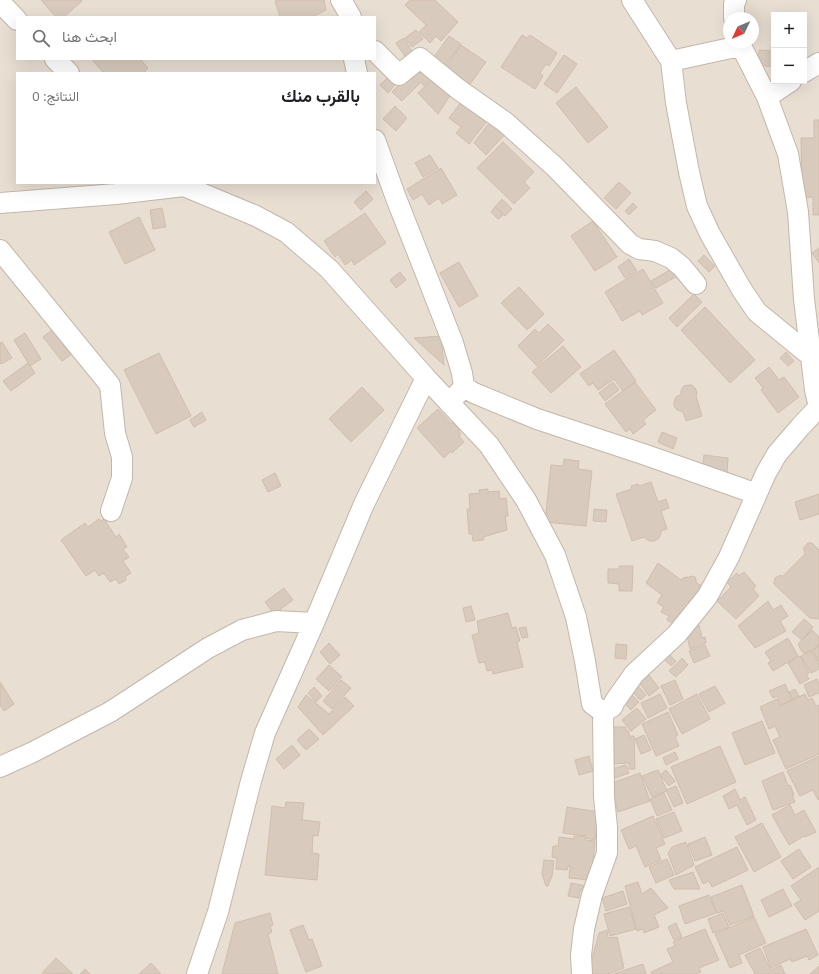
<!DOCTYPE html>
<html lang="ar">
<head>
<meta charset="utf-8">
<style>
	body { margin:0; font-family:"IBM Plex Sans",Vazirmatn,sans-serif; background:#f2f2f2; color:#202124; direction:rtl }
	.controls { position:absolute; right:12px; top:12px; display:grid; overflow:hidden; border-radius:0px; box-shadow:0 4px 16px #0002 }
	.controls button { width:36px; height:36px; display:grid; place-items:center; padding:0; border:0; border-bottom:1px solid #e0e0e0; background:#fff; color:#202124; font:20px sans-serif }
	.compass { position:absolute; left:723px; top:12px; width:36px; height:36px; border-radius:50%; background:#fff; box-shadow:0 4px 16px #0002; rotate:226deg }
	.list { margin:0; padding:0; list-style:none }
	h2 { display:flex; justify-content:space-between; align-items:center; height:52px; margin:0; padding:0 16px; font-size:17px }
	h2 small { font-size:13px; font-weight:400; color:#757577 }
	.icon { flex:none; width:22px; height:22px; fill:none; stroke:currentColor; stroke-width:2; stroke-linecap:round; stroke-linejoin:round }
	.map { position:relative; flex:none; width:819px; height:974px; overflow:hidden; direction:ltr }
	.search { position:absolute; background:#fff; box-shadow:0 4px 16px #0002; left:16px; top:16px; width:360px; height:44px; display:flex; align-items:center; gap:10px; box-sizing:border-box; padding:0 14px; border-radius:0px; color:#757577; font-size:15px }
	.panel { position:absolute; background:#fff; box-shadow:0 4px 16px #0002; left:16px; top:72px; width:360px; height:112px; border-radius:0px; direction:rtl }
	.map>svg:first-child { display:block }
</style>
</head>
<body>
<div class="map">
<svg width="819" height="974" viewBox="0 0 819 974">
	<rect width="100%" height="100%" fill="#f3ede5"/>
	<path fill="#e8ded2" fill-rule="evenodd" d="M0,0H819V974H0ZM774,15H804V81H774ZM17,17H375V59H17ZM729,18H753V42H729ZM17,73H375V183H17Z"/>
	<path fill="#d8cabc" stroke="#d1beac" d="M41,0H81L82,1L64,17H56Z
		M277,0H324L326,10L312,17H280L275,1Z
		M410,0H435L458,22L441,41L436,36L430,43L419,32L426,25L405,5Z
		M416,30L423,39L412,47L405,38Z
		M522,35L527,38L530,35L557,53L549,66L546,64L540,73L543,76L535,89L501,67Z
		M449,36L461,44L440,72L429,64Z
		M404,38L413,53L406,58L396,43Z
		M461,45L486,62L465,91L441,74Z
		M759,50L774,51V67L757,65Z
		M564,55L577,64L557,93L544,84Z
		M91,59H140L148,68L145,71L147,73H104Z
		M421,61L435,75L424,86L421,82L402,101L392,92Z
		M392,73L399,80L388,93L380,85Z
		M436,76L453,91L438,114L418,93Z
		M576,87L608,127L588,143L556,103Z
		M465,97L491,116L469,144L456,133L461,127L449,118Z
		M395,106L407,118L396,131L383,119Z
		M492,119L506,133L486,155L474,143Z
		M814,120H819V215H813V197L802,198L801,138H814Z
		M503,142L534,172L524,182L530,188L514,204L477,168Z
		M430,155L438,168L423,177L415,163Z
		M441,168L457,195L442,204L439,198L429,205L422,194L413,200L407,189Z
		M619,182L631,193L616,209L604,198Z
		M366,191L373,199L361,210L354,202Z
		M502,199L512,209L505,216L495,207Z
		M633,203L637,207L629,215L625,211Z
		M495,207L503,215L498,219L491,212Z
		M162,208L166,227L153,229L150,210Z
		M365,213L386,243L354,265L352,260L345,265L338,254L335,257L324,241Z
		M139,217L155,250L125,264L109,232Z
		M593,221L617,257L595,271L571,236Z
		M819,248V263L812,253Z
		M704,255L715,266L709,272L698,261Z
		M629,259L637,271L625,278L618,267Z
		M459,262L478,296L459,307L440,273Z
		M675,267L679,275L656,288L651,281Z
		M643,269L663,303L642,315L640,311L622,321L605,292Z
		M400,272L406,280L396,288L390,280Z
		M519,287L544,314L527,330L501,303Z
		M694,294L702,302L677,327L669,318Z
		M705,307L755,360L730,383L681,330Z
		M548,324L564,340L537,366L518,346L535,329L539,333Z
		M52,330L72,354L62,361L43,337Z
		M25,333L41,359L30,366L14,340Z
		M441,336L444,365L414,338Z
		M2,342L12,358L1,364L0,363V343Z
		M563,346L581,367L551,393L532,372Z
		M614,350L636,381L623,391L614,379L598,390L593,383L589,386L580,374Z
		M786,352L794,361L788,366L780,358Z
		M159,353L191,416L156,434L124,370Z
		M28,363L35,373L11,391L3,381Z
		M769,367L779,380L784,377L799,397L778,413L761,390L763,388L755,378Z
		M613,382L619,390L605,401L599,393Z
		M635,382L656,410L643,420L646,424L633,434L630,429L626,432L605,404Z
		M688,385H692L695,388L697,392L696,396L702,416L686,421L683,412L677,410L674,406V402L676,397L681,394V390L684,386Z
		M362,387L384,410L351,442L329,419Z
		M438,409L452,424L453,422L460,430L458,431L461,434L459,436L464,442L452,453L451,451L444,458L417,428Z
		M202,412L206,420L194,427L190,420Z
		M662,432L677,438L673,449L658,442Z
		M704,455L728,458L727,474L702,472Z
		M564,459L579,461L578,469L592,471L586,526L545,522L551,465L563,466Z
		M275,473L281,486L268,492L262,480Z
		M651,482L658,502L666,499L669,508L661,511L667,529L661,531V534L659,538L655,541H650L646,539L644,537L632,541L616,494L632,489L631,486L638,484L639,486Z
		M488,489V492L499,491L500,499L506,498L508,516H505L507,530L483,537L484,540L473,541L472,534H469L467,509H470L469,494L480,493L479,490Z
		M819,494V514L800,520L795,502Z
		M594,509L607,510L606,522L593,521Z
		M99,519L101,521L104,519L116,537L119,534L127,547L123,549L129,557L123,561L131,573L125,577L126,580L119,584L116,579L110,582L104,573L99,576L95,570L86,576L61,540L85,523L88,527Z
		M808,543H812L819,550V619L810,618L774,584V583L775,578L781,575L782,577L805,554L804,550V547Z
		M658,563L681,580L683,578L687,577L689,578V577L692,576L695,577L696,579V583L703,586L674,624L667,620L669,616L661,612L664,607L657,603L662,595L646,583Z
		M619,566H633L632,591H619V584L608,583V569H619Z
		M744,572L756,586L753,589L759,596L736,619L717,601L731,587L727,582L737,573L739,576Z
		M284,588L293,600L274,614L265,602Z
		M768,601L773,610L781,605L788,616L780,621L786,631L755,648L738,626Z
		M471,606L475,620L466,622L463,608Z
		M508,613L512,628L516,627L520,641L517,642L523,667L493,674L492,670L487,671L485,662L479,663L472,635L479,633L477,621Z
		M804,619L813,627L802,640L792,632Z
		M699,625L702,638L705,637L706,643L690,649L687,636Z
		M526,627L528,637L522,638L519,628Z
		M812,630L819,637V644L812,651V650L805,653L802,652L798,644Z
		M788,638L798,656L773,671L768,663L771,661L765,652Z
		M329,643L340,655L330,664L320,652Z
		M616,644L627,645L626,659L615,658Z
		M705,645L710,656L694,663L689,651Z
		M819,645V662L813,651Z
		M811,650L819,664V669L811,673L801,656Z
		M668,653L676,661L671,666L663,658Z
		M800,656L809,673L806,674L809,679L800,684L788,663Z
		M682,658L688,665L676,677L669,671Z
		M329,665L342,677L329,691L316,679Z
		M648,674L659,688L649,696L638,681Z
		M817,679L819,684V693L809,697L804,685Z
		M341,680L351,688L332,709L323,701Z
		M675,680L683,699L670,705L661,686Z
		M0,682L14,704L4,711L0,705Z
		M785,684L792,700L781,705L777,696L773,698L769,691Z
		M637,685L646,695L640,700L631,690Z
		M715,686L725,703L709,712L699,694Z
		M314,687L322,696L316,702L308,693Z
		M795,689L799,696L793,699L789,692Z
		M630,693L639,702L631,710L622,700Z
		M660,694L667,708L648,718L641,703Z
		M697,694L710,719L682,734L669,709Z
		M805,694L808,700L812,698L816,706L819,705V754L786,769L773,740L780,737L775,726L769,729L760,707L777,699L780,706Z
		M306,695L329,714L345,697L354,706L323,735L298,707Z
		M637,708L646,719L631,731L622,720Z
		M668,712L678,735L675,737L679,746L656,756L642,724Z
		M762,721L775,753L745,765L732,733Z
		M611,727H626V731H629V736H634L635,769H629V763L612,764Z
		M309,729L319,739L306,750L297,740Z
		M644,735L651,750L641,754L635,739Z
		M292,745L300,755L284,769L276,759Z
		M720,746L736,782L687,804L671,767Z
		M675,752L678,759L666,765L663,758Z
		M589,756L593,771L579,775L575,760Z
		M819,756V799L818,800L813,790L800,796L787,771Z
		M626,765L629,773L615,778L612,769Z
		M658,770L667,791L652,797L642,776Z
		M666,770L675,781L669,786L660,775Z
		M783,772L788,786L790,785L794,795H792L795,802L773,810L762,781Z
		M640,773L650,801L618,812L609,784Z
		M676,786L683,803L674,807L666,790Z
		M735,789L740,800L745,797L756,820L747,825L737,805L729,809L723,796Z
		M664,793L672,810L657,816L650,799Z
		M286,802L304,803L302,820L320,822L318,836L313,835L312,853L319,854L317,880L265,875L272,806L285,808Z
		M790,805L795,815L804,810L816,832L805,837L804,836L789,845L772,815Z
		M567,807L599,812L595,840L585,838L586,836L563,833Z
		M674,812L682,831L664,838L656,819Z
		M653,816L665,844L656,848L661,860L645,867L636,846L629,849L621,830Z
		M762,823L781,857L754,872L735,837Z
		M574,836H585V840L595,841L593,862L589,880L569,878L570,866H568L567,870L556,869L557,858L552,857L553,846H558L559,837L574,839Z
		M705,837L712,855L695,861L688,844Z
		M686,842L694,865L676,875L668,853L672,847Z
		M737,847L748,870L712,887L709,881L703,884L695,867Z
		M799,849L811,867L793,879L781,861Z
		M667,859L674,875L656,883L649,867Z
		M544,860L554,861L552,876L548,886H546L542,874Z
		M819,867V911L805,920L794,904L801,900L791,886Z
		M693,872L700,889H674L669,880Z
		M638,882L642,894L651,888L668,908L654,915L659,927L644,933L643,929L637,931L625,886Z
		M571,883L586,886L585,891L580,890L579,898L568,896Z
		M742,885L754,916L730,925L724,911L717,913L711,897Z
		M783,889L792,906L769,917L761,900Z
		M623,891L627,904L606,911L602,898Z
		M709,895L716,913L685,924L679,906Z
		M629,907L636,929L610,936L604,914Z
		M270,913L273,925L270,926L272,932L268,934L278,974H222L235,923Z
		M723,913L729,927L713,933L708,919Z
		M754,917L766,943L739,955L742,963L730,968L715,934Z
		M676,923L682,937L674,940L668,927Z
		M303,925L309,940L312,939L322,966L306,972L290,930Z
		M705,929L719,960L699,968L701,972L696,974H652L651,972L673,962L667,949L675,946L673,942Z
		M806,929L818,955L809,960L807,956L792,962L790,959L771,968L763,947Z
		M607,930L608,938L617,937L624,968L608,974H593L590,966L599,933Z
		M760,948L771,970L781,965L785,974H755L745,955Z
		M56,958L73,974L42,973Z
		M151,963L161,974H139Z
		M643,964L646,974H613Z
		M819,966V974H810Z
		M85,969L90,974H80Z"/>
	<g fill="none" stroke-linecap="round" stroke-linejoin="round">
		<defs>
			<path id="minor" d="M341,0L351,17
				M632,0L671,61L740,46
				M0,2L17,20
				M734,18V4L736,0
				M375,51L399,75L420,58L458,89L505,122L555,167L630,244L639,249L655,251L671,258L682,267L696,284
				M55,59L69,73
				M354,59L357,73
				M671,61L676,103L689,172L697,206L710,234L742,290L757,312L812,357
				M804,72L819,63
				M767,97L791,81
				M375,140L396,198L426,274L453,343L462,373L464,387
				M0,203L116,194L184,186L256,216L286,232L329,269L426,378L489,445L526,500L555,555L576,617L585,661L592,704L603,712L612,707L615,701L634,674L677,634L707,597L729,557L766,473L777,454L801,426L819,407L815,390L804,299L798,212L788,154L767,97L739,42
				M0,250L110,385L115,433L122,457V478L111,511
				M449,403L464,387L474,393L537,419L643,454L757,494
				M0,767L33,752L110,712L208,648L242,630L276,621L314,623
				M197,974L218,912L251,781L265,733L314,623L364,504L426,378
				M582,974L581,955L584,929L592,895L607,853V827L604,797L603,712"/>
		</defs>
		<use href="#minor" stroke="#c2b7aa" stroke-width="22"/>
		<use href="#minor" stroke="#fff" stroke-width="20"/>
	</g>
</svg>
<div class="controls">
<button>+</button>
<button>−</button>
</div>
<svg class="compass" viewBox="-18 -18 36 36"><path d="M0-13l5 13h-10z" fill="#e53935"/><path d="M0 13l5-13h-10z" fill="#757577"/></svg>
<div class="search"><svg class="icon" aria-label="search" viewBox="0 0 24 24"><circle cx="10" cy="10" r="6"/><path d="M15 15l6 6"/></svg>ابحث هنا</div>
<section class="panel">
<h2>بالقرب منك<small>النتائج: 0</small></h2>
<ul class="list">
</ul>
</section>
</div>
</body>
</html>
